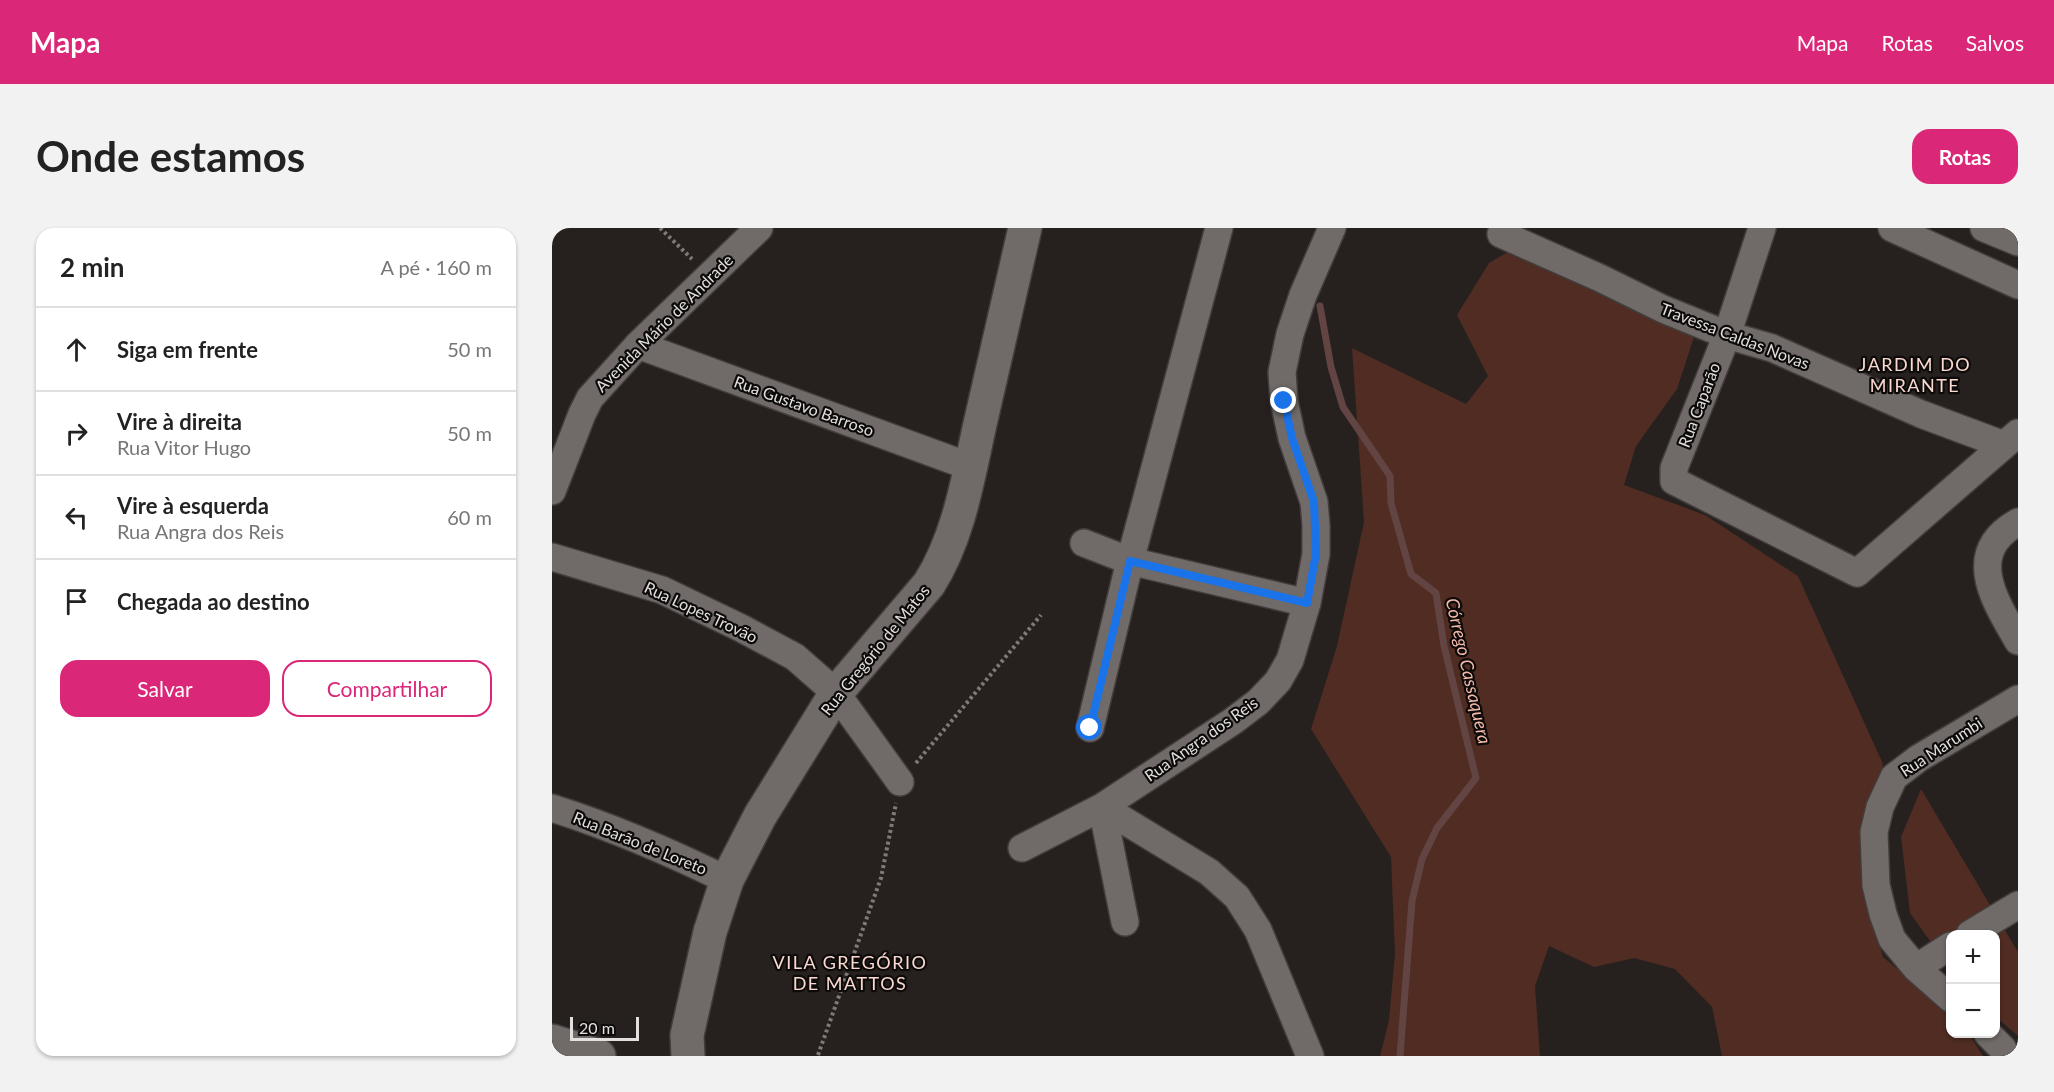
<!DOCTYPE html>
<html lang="pt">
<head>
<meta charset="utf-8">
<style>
	body { margin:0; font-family:Lato,sans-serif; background:#f2f2f2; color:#222 }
	.controls { position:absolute; right:18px; bottom:18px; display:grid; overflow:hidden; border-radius:12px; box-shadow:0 2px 4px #0004 }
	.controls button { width:54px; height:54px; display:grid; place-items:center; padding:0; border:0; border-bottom:2px solid #e0e0e0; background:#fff; color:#222; font:30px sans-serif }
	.scale { position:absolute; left:18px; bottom:15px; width:69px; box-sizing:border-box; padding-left:6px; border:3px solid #e3dfde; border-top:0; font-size:16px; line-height:21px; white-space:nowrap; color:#e3dfde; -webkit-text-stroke:4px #0d0b0a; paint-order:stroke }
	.stop { position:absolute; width:18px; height:18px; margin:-14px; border:4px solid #1a73e8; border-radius:50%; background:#fff }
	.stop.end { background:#1a73e8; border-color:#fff; box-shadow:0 2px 6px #0008 }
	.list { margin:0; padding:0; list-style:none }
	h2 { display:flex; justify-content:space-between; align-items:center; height:78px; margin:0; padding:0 24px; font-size:26px }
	h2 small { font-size:20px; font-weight:400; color:#767676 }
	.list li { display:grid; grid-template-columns:39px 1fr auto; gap:18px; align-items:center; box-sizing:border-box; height:84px; padding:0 24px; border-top:2px solid #e0e0e0 }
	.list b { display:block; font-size:22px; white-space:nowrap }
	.list p { margin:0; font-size:20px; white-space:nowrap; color:#767676 }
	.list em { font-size:20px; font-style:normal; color:#767676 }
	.actions { display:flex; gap:12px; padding:18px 24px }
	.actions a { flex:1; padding:14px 0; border:2px solid #db2777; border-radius:18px; text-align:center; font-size:21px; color:#db2777 }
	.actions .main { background:#db2777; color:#fff }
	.icon { flex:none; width:33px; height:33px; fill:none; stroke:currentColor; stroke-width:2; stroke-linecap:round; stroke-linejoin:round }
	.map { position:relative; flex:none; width:1466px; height:828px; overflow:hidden; border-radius:18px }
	header { display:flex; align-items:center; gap:36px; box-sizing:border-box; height:84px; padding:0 30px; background:#db2777; color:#fff }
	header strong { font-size:28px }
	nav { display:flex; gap:33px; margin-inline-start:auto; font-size:21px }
	.intro { display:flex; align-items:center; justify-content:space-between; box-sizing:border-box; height:144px; padding:0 36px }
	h1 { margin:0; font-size:42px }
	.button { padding:15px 27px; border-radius:18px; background:#db2777; color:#fff; font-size:21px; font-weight:700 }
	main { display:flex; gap:36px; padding:0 36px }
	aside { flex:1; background:#fff; border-radius:18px; box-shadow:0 2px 4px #0004 }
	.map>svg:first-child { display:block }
</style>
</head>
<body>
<header>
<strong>Mapa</strong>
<nav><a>Mapa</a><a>Rotas</a><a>Salvos</a></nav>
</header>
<div class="intro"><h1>Onde estamos</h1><a class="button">Rotas</a></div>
<main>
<aside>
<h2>2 min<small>A pé · 160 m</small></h2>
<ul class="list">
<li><svg class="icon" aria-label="ahead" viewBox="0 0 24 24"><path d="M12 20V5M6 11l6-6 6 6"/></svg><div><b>Siga em frente</b></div><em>50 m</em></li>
<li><svg class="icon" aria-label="right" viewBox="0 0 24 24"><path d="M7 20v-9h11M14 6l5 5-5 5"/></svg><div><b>Vire à direita</b><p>Rua Vitor Hugo</p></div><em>50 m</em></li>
<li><svg class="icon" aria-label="left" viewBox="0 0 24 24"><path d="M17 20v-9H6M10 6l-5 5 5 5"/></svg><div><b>Vire à esquerda</b><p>Rua Angra dos Reis</p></div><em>60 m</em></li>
<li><svg class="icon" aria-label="arrive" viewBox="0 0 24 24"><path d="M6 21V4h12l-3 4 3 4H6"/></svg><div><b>Chegada ao destino</b></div></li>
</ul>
<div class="actions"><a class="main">Salvar</a><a>Compartilhar</a></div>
</aside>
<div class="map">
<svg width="1466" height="828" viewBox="0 0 1466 828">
	<rect width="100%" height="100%" fill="#26211f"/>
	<path fill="#502c22" d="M956,24L1144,103L1125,161L1084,218L1072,257L1153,287L1246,348L1331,536L1312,630L1314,673L1331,729L1398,785V806H1417L1431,828H1170L1160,779L1123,741L1082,730L1042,739L997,718L983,758L988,828H828L837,792L843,726L839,629L759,501L785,418L812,294L800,120L914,176L936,148L905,87L937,35Z
		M1369,561L1466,724V808L1444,789V706H1398V741L1358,685L1349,609Z"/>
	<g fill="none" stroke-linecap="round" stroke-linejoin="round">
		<path stroke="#624443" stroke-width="7" d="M768,78L779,139L791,179L838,248L839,275L859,346L884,365L892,418L924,550L885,600L870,631L860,673L848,828"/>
		<defs>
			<path id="street" d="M952,0L949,6L1048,50L1111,81L1175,107L1220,120L1369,186L1452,217
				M1210,0L1175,107L1122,240V253L1305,345L1466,205
				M1340,0L1466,57
				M1432,0L1466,14
				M86,117L419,239
				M0,263L30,186L38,170L86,117L207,0
				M1466,294C1411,325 1443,373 1466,413
				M532,315L578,333L755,375
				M0,329L110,362L189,400L243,429L284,465L348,554
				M538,500L578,333L667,0
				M550,579L657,644L685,669L706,702L758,828
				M550,579L573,694
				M0,580C60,599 118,624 175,652
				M470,620L550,579L681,493L706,474L726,453L738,432L755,375L764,326V297L762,274L740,210L732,173L730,144L738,106L751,67L780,0
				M1418,706L1466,677
				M1364,740L1398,718
				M1398,770L1364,740L1340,711L1331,686L1324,657L1322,604L1328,579L1342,549L1367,530L1466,471
				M1436,806L1451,821L1453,828"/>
			<path id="secondary" d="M0,813L47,828
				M136,828L135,807L158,704L175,652L208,588L284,465L377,356C407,309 416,250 428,196C443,131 458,65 473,0"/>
		</defs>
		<use href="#street" stroke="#423d3c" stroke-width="30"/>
		<use href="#secondary" stroke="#423d3c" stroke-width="36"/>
		<path stroke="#7f7a79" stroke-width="4" stroke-dasharray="3 3" stroke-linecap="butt" d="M108,0L140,31
			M364,535L489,387
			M266,827L329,650L344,575"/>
		<use href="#street" stroke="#706a68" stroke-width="27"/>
		<use href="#secondary" stroke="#706a68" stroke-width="33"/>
	</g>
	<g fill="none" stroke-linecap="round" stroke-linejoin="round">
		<path stroke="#1a73e8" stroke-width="8" d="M538,500L578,333L755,375L764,326L762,274L740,210L732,173"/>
	</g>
	<g text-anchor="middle" stroke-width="4.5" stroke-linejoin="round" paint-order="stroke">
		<g font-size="16" fill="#e3dfde" stroke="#0d0b0a">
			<text transform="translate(112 95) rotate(-45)" y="6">Avenida Mário de Andrade</text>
			<text transform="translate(1183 108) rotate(21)" y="6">Travessa Caldas Novas</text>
			<text transform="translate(1147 177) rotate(-69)" y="6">Rua Caparão</text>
			<text transform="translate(252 178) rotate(20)" y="6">Rua Gustavo Barroso</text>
			<text transform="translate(149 384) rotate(25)" y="6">Rua Lopes Trovão</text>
			<text transform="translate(323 422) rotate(-51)" y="6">Rua Gregório de Matos</text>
			<text transform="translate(649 511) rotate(-35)" y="6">Rua Angra dos Reis</text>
			<text transform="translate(1389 519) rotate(-33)" y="6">Rua Marumbi</text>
			<text transform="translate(88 615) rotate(22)" y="6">Rua Barão de Loreto</text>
		</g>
		<g font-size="18" letter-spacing="1.5" fill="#fbd9d0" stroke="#0d0b0a">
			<text x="1363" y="143">JARDIM DO<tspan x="1363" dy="21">MIRANTE</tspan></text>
			<text x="298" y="741">VILA GREGÓRIO<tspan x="298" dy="21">DE MATTOS</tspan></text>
		</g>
		<g font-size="18" font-style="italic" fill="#f5b9a9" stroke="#0d0b0a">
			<text transform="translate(916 443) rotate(77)" y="6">Córrego Cassaquera</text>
		</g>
	</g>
</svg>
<div class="controls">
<button>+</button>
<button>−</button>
</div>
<div class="scale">20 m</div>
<div class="stop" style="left:538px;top:500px"></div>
<div class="stop end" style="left:732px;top:173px"></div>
</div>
</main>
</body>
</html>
